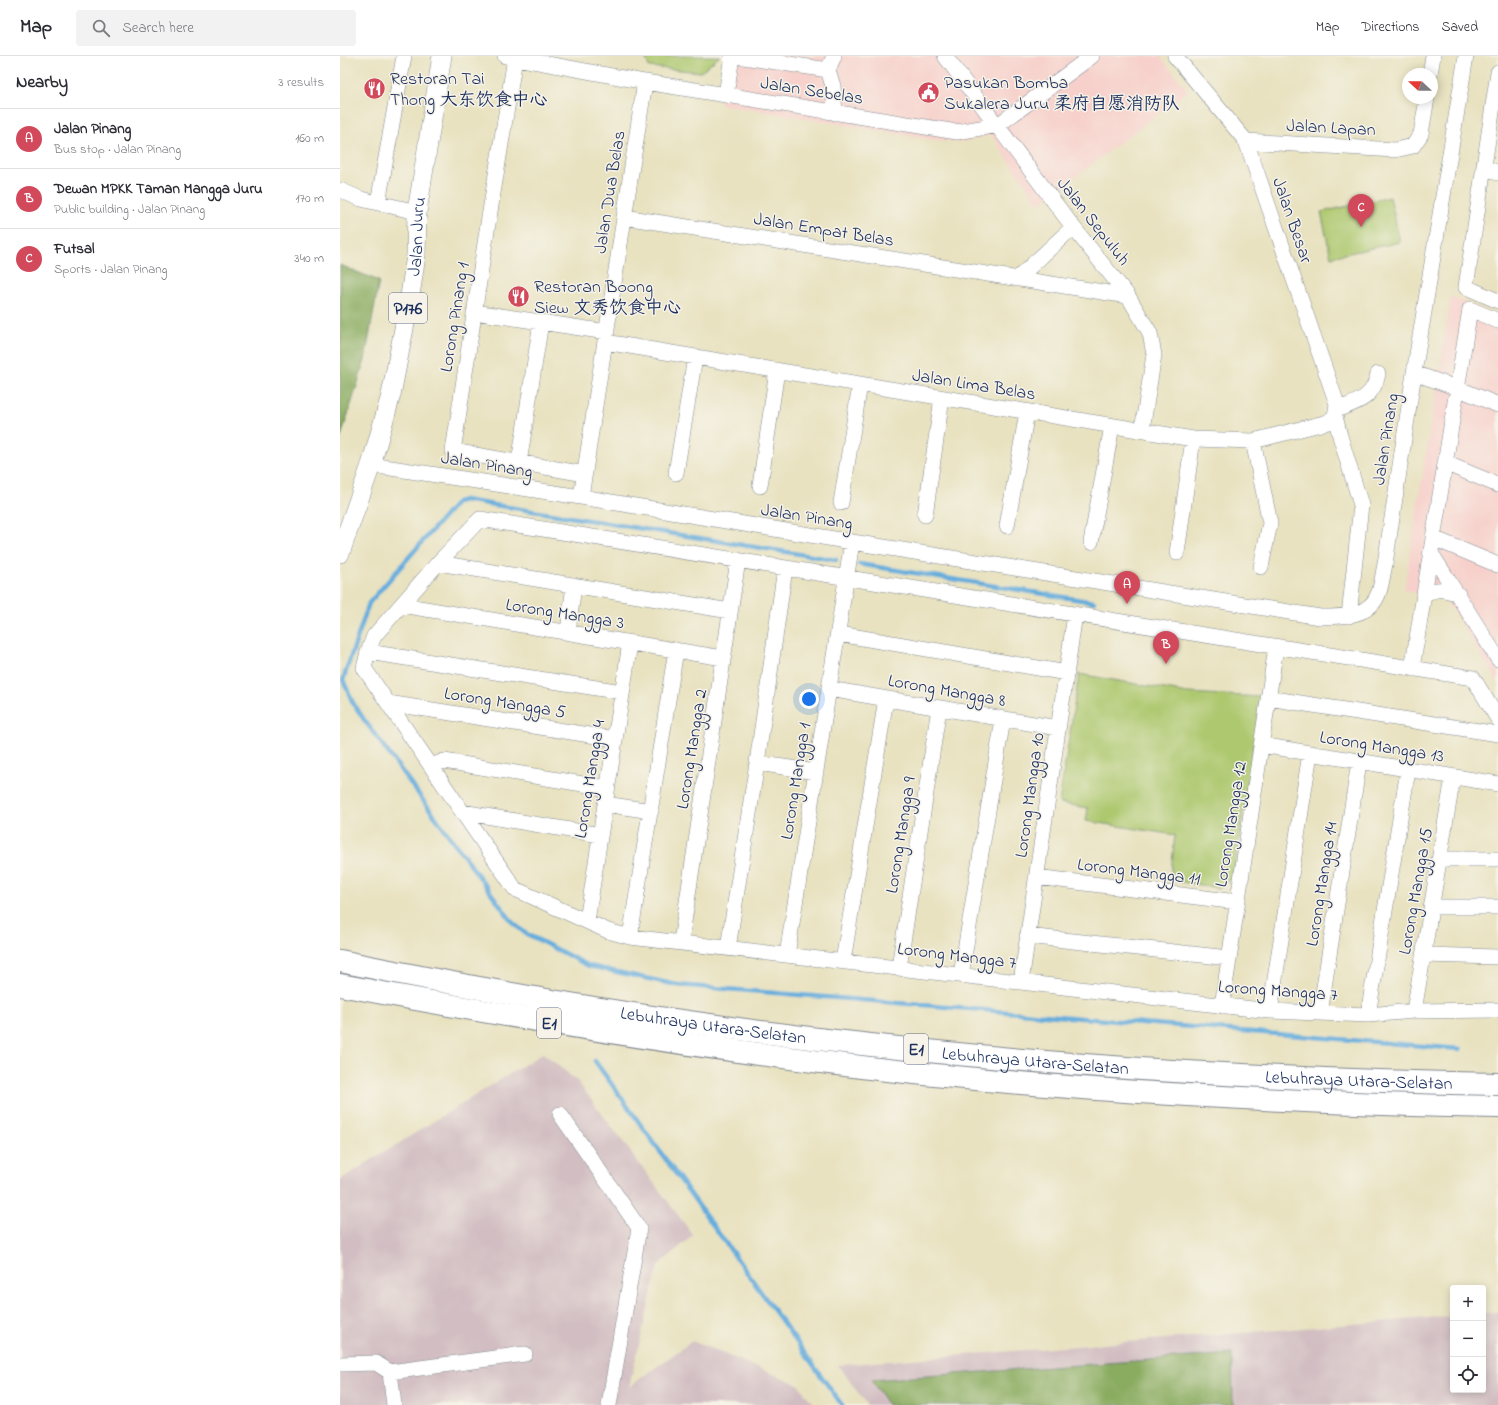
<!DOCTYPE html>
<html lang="en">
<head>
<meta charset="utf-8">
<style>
	body { margin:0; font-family:"Indie Flower","LXGW WenKai TC",sans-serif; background:#f2f2f3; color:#2b2b33 }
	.controls { position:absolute; right:12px; bottom:12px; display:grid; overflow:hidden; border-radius:4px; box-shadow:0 2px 10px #0003 }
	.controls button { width:36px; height:36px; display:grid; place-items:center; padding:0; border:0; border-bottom:1px solid #e1e1e2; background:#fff; color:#2b2b33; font:20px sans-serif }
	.compass { position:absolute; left:1062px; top:12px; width:36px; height:36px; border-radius:50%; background:#fff; box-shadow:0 2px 10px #0003; rotate:292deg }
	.you { position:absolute; left:469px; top:643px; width:14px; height:14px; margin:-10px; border:3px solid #fff; border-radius:50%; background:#1a73e8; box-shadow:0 0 0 6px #1a73e833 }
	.badge { display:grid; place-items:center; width:26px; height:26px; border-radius:50%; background:#d1495b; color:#fff; font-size:13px; font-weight:700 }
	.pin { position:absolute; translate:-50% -33px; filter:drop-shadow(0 1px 2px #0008) }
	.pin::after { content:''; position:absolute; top:21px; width:14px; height:12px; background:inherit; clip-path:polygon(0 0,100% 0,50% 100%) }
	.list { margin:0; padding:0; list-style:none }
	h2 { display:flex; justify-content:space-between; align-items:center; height:52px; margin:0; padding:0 16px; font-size:17px }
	h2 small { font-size:13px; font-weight:400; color:#7c7c81 }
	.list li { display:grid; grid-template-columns:26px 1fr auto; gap:12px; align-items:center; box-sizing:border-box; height:60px; padding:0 16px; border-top:1px solid #e1e1e2 }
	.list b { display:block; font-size:15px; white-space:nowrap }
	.list p { margin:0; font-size:13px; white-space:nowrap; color:#7c7c81 }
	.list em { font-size:13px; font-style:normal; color:#7c7c81 }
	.icon { flex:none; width:22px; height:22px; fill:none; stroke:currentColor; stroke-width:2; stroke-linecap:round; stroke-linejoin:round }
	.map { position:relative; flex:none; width:1158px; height:1349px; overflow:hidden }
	header { display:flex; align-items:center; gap:24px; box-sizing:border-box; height:56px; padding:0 20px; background:#fff; border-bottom:1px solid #e1e1e2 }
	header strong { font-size:19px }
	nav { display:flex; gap:22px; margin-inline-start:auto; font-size:14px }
	.search { width:280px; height:36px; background:#f2f2f3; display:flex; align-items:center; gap:10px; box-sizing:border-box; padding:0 14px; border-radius:4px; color:#7c7c81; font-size:15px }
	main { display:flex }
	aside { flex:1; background:#fff }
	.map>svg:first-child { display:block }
</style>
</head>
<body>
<header>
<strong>Map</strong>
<div class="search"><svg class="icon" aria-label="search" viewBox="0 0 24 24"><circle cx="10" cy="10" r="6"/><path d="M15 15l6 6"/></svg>Search here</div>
<nav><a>Map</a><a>Directions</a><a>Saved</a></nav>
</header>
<main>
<aside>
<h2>Nearby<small>3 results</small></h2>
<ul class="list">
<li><span class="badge">A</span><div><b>Jalan Pinang</b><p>Bus stop · Jalan Pinang</p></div><em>160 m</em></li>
<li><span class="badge">B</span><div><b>Dewan MPKK Taman Mangga Juru</b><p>Public building · Jalan Pinang</p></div><em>170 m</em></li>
<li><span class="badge">C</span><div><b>Futsal</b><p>Sports · Jalan Pinang</p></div><em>340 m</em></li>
</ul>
</aside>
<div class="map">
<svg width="1158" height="1349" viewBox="0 0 1158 1349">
	<rect width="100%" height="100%" fill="#f7f3e8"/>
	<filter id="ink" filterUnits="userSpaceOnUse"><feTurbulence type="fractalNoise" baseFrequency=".025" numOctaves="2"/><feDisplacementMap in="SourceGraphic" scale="8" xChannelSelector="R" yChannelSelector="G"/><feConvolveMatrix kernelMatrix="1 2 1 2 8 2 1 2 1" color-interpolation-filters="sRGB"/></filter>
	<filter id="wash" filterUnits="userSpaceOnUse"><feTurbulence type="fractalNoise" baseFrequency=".012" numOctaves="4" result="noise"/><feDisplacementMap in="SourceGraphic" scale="16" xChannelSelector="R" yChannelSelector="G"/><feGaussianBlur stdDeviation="0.9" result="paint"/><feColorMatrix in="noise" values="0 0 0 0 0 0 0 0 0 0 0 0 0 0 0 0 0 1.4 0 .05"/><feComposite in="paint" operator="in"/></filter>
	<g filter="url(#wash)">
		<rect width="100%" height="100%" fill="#e8e2c0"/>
		<path fill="#f7d0cb" d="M393,0H820L848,35L699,148L651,79L620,86L594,84L380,48Z
			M1111,241L1158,260V626L1105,542L1064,534Z"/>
		<path fill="#d2bec2" d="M203,997L238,1026L353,1179L318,1210L289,1331L352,1285L458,1328L474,1349H0V1124Z
			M1158,1256V1349H527L498,1309L1113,1260V1334H1143V1257Z"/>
		<path fill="#adc86e" stroke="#647c66" d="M305,0H380L361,16L309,11Z
			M1050,141L1060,186L991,201L981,156Z
			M739,618L848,637L921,641L893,822L878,832L830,824L835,779L746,765L748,752L719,747Z"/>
		<path fill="#8aac61" stroke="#526e60" d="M0,209L39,225L25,304L0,384Z
			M892,1298L893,1349H548L531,1324Z"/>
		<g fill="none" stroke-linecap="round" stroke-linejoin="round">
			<path stroke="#66addd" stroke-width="4.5" d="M496,504L124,444L117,446L29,547L3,624L13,647L25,665L173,867L185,877L249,910L337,929L1120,993
				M519,508L754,546
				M255,1005L502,1349"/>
		</g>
	</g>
	<g filter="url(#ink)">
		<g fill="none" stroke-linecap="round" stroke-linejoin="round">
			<defs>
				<path id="minor" d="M165,0L305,26L617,76L658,69L752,0
					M397,0L488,14L494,0
					M605,0L733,171L788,240L810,277L814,299L802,374
					M835,0L906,85L997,348L995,360L1000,380L1021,449L1009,560
					M175,2L147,174L113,395L245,418
					M488,14L493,30L495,57
					M1158,16L1126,231L1158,245
					M1090,18L1093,0
					M386,39L392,0
					M906,85L1055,94L1073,90L1081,78L1087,42
					M1144,111L1158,117
					M0,134L21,143L77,156
					M38,147L64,0
					M284,161L788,240
					M677,223L733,171
					M134,256L267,276
					M265,286L853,383L913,385L988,366L995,360
					M1074,317L1117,332L1158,349
					M996,354C1017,346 1033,343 1038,318
					M913,385L930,467L921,511
					M179,407L201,266
					M1105,407L1158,429
					M31,409L241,441L512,486L980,561C1002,561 1031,561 1039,536C1042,527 1043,517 1045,508L1074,317L1126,0
					M336,417L355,301
					M420,430L437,314
					M241,441L305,26
					M501,447L520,328
					M585,459L602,342
					M667,470L687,356
					M1093,482L1158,509
					M751,486L772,370
					M837,497L853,383
					M1091,497L1158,603
					M98,507L390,555
					M1084,538C1098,532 1104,533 1118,538
					M61,549L383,602
					M228,576L234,529
					M499,578L727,617
					M28,596L282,636
					M1072,613L1130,253L1158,265
					M489,633L718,672
					M928,642L1158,678
					M48,647L275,683
					M1158,663L1133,622L140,463L98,507L34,580L28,596L24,612L175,833L268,875L290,881L930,955L1028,959L1074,955L1158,954
					M921,689L1158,728
					M417,707L476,716
					M91,710L104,705L267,732
					M265,748L311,755
					M122,756L260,779
					M1099,803H1158
					M696,821L897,846
					M1091,851H1158
					M247,865L290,587
					M687,880L889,902
					M290,881L336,594
					M341,886L398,504
					M388,892L417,707L445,512
					M447,899L512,486
					M1083,899L1158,901
					M503,905L546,643
					M559,912L599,652
					M621,919L663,663
					M681,926L735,558
					M882,950L936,591
					M930,955L970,697
					M1074,955L1113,721
					M980,957L1019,706
					M1028,959L1068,714
					M220,1058L299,1172L269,1349
					M0,1308L36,1307L50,1316L185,1298
					M50,1316L54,1349"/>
				<g id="major">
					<path id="s1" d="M0,497L31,409L51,339L69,247L76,199L77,156L102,0"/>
				</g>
				<g id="highway">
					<path id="s2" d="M0,905C113,928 226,949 341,965C611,1004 885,1023 1158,1028"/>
					<path d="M0,929C179,963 358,992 538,1013C744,1036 951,1047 1158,1051"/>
				</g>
			</defs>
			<use href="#minor" stroke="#82888f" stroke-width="16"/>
			<use href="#major" stroke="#82888f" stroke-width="20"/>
			<use href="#highway" stroke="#82888f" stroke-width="24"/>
			<use href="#minor" stroke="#fff" stroke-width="15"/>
			<use href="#major" stroke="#fff" stroke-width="19"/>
			<use href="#highway" stroke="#fff" stroke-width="22"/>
		</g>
	</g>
	<defs>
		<symbol id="restaurant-disc" viewBox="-11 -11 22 22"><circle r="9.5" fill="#d1495b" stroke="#f7f3e8"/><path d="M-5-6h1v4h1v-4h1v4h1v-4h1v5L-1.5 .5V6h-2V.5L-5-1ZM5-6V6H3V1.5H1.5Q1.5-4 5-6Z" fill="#fff"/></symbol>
		<symbol id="civic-disc" viewBox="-11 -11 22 22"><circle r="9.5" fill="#d1495b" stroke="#f7f3e8"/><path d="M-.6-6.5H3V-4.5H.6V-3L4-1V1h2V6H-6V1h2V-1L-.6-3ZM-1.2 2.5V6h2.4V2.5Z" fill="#fff"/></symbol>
	</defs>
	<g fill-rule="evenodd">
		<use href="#restaurant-disc" x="22" y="20" width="25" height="25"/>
		<use href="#civic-disc" x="576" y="24" width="25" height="25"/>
		<use href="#restaurant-disc" x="166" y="228" width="25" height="25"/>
	</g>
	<g text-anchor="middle" stroke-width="3" stroke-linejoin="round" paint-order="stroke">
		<g fill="#f7f3e8" stroke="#5d6a87" stroke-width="1">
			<rect x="49" y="237" width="38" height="30" rx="3"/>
			<rect x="197" y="952" width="24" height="30" rx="3"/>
			<rect x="564" y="978" width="24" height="30" rx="3"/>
		</g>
		<g font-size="17" font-weight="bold" fill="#1b2f5e">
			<text x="68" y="258">P176</text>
			<text x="209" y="973">E1</text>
			<text x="576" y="999">E1</text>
		</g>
		<g font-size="18" fill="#1b2f5e" stroke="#f7f3e8" text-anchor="start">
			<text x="50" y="28">Restoran Tai<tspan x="50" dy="21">Thong 大东饮食中心</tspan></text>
			<text x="604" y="32">Pasukan Bomba<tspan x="604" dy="21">Sukalera Juru 柔府自愿消防队</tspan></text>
			<text x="194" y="236">Restoran Boong<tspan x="194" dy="21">Siew 文秀饮食中心</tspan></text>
		</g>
		<g font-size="18" fill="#1b2f5e" stroke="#f7f3e8">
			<text transform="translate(472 34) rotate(9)" y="6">Jalan Sebelas</text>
			<text transform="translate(991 71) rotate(3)" y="6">Jalan Lapan</text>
			<text transform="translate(269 136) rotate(-81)" y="6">Jalan Dua Belas</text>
			<text transform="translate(953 164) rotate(71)" y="6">Jalan Besar</text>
			<text transform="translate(754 165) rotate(52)" y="6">Jalan Sepuluh</text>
			<text transform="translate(484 173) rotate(9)" y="6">Jalan Empat Belas</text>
			<text dy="6" stroke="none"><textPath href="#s1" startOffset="327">Jalan Juru</textPath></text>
			<text transform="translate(114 261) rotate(-81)" y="6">Lorong Pinang 1</text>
			<text transform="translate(634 328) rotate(9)" y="6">Jalan Lima Belas</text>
			<text transform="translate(1045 383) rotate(-81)" y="6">Jalan Pinang</text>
			<text transform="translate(147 408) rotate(9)" y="6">Jalan Pinang</text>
			<text transform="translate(467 460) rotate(9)" y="6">Jalan Pinang</text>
			<text transform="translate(225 557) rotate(9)" y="6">Lorong Mangga 3</text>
			<text transform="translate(607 634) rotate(10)" y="6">Lorong Mangga 8</text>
			<text transform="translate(165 646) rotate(9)" y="6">Lorong Mangga 5</text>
			<text transform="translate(1042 690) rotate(9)" y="6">Lorong Mangga 13</text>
			<text transform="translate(351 693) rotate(-81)" y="6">Lorong Mangga 2</text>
			<text transform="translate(249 723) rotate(-81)" y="6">Lorong Mangga 4</text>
			<text transform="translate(455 725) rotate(-81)" y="6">Lorong Mangga 1</text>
			<text transform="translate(689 739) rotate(-82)" y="6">Lorong Mangga 10</text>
			<text transform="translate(890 768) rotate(-81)" y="6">Lorong Mangga 12</text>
			<text transform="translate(560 779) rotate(-81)" y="6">Lorong Mangga 9</text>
			<text transform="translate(799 815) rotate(7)" y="6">Lorong Mangga 11</text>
			<text transform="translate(981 828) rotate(-81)" y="6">Lorong Mangga 14</text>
			<text transform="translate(1075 835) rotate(-80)" y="6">Lorong Mangga 15</text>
			<text transform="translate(617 899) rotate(7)" y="6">Lorong Mangga 7</text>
			<text transform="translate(938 934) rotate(4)" y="6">Lorong Mangga 7</text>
			<text dy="6" stroke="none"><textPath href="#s2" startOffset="379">Lebuhraya Utara–Selatan</textPath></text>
			<text dy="6" stroke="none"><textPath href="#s2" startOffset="703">Lebuhraya Utara–Selatan</textPath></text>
			<text dy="6" stroke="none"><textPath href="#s2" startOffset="1027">Lebuhraya Utara–Selatan</textPath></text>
		</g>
	</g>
</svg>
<div class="controls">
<button>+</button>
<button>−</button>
<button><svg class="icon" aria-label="locate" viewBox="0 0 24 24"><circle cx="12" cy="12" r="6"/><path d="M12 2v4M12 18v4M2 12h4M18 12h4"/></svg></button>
</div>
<svg class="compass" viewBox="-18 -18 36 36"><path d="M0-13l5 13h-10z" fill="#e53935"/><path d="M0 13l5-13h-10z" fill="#7c7c81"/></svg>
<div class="you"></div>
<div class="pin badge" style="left:787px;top:548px">A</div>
<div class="pin badge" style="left:826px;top:608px">B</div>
<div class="pin badge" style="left:1021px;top:171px">C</div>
</div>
</main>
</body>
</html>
